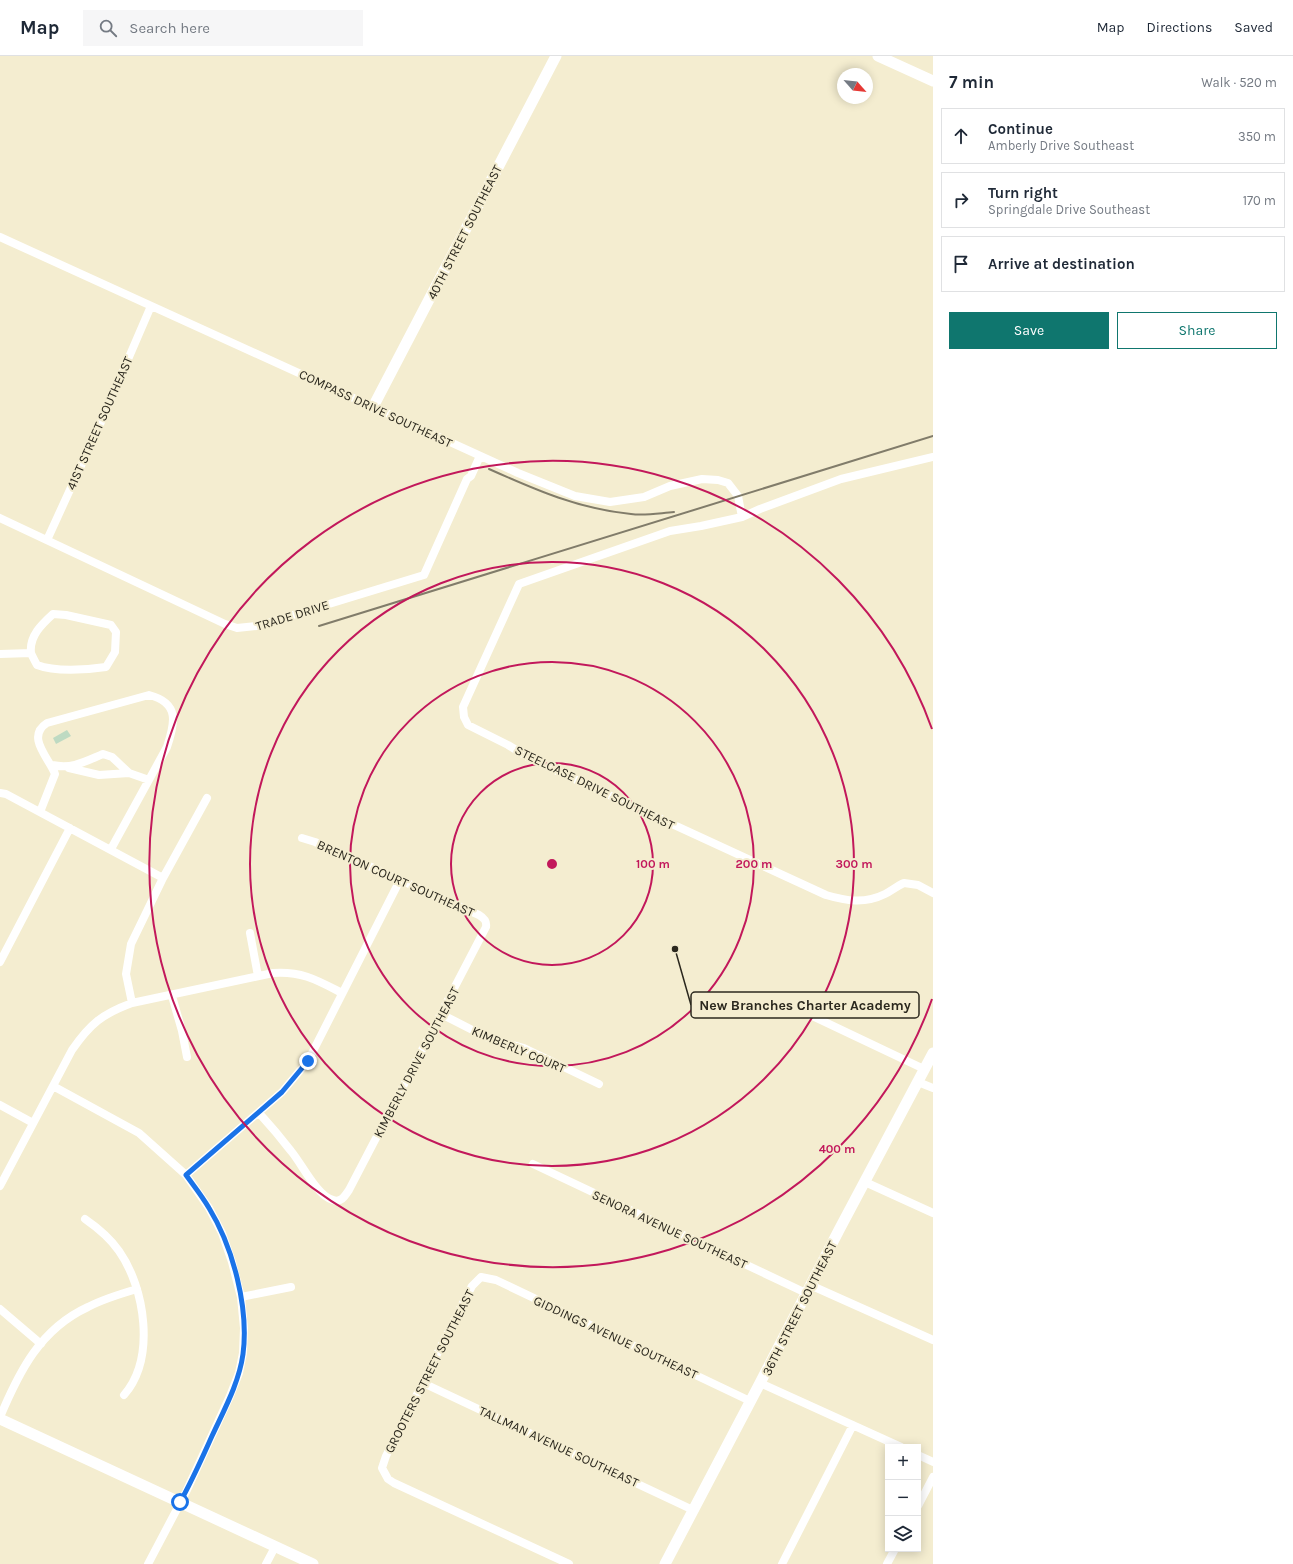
<!DOCTYPE html>
<html lang="en">
<head>
<meta charset="utf-8">
<style>
	body { margin:0; font-family:Karla,sans-serif; background:#f6f6f7; color:#1f2937 }
	.controls { position:absolute; right:12px; bottom:12px; display:grid; overflow:hidden; border-radius:0px; box-shadow:0 2px 10px #0003 }
	.controls button { width:36px; height:36px; display:grid; place-items:center; padding:0; border:0; border-bottom:1px solid #e0e1e3; background:#fff; color:#1f2937; font:20px sans-serif }
	.compass { position:absolute; left:837px; top:12px; width:36px; height:36px; border-radius:50%; background:#fff; box-shadow:0 2px 10px #0003; rotate:117deg }
	.stop { position:absolute; width:12px; height:12px; margin:-9px; border:3px solid #1a73e8; border-radius:50%; background:#fff }
	.stop.end { background:#1a73e8; border-color:#fff; box-shadow:0 1px 4px #0008 }
	.list { margin:0; padding:0; list-style:none }
	h2 { display:flex; justify-content:space-between; align-items:center; height:52px; margin:0; padding:0 16px; font-size:17px }
	h2 small { font-size:13px; font-weight:400; color:#747a83 }
	.list li { display:grid; grid-template-columns:26px 1fr auto; gap:12px; align-items:center; box-sizing:border-box; height:56px; margin:0 8px 8px; padding:0 8px; border:1px solid #e0e1e3; border-radius:0px }
	.list b { display:block; font-size:15px; white-space:nowrap }
	.list p { margin:0; font-size:13px; white-space:nowrap; color:#747a83 }
	.list em { font-size:13px; font-style:normal; color:#747a83 }
	.actions { display:flex; gap:8px; padding:12px 16px }
	.actions a { flex:1; padding:9px 0; border:1px solid #0f766e; border-radius:0px; text-align:center; font-size:14px; color:#0f766e }
	.actions .main { background:#0f766e; color:#fff }
	.icon { flex:none; width:22px; height:22px; fill:none; stroke:currentColor; stroke-width:2; stroke-linecap:round; stroke-linejoin:round }
	.map { position:relative; flex:none; width:933px; height:1508px; overflow:hidden }
	header { display:flex; align-items:center; gap:24px; box-sizing:border-box; height:56px; padding:0 20px; background:#fff; border-bottom:1px solid #e0e1e3 }
	header strong { font-size:19px }
	nav { display:flex; gap:22px; margin-inline-start:auto; font-size:14px }
	.search { width:280px; height:36px; background:#f6f6f7; display:flex; align-items:center; gap:10px; box-sizing:border-box; padding:0 14px; border-radius:0px; color:#747a83; font-size:15px }
	main { display:flex }
	aside { flex:1; background:#fff }
	.map>svg:first-child { display:block }
</style>
</head>
<body>
<header>
<strong>Map</strong>
<div class="search"><svg class="icon" aria-label="search" viewBox="0 0 24 24"><circle cx="10" cy="10" r="6"/><path d="M15 15l6 6"/></svg>Search here</div>
<nav><a>Map</a><a>Directions</a><a>Saved</a></nav>
</header>
<main>
<div class="map">
<svg width="933" height="1508" viewBox="0 0 933 1508">
	<rect width="100%" height="100%" fill="#f4edd0"/>
	<path fill="#bedac2" d="M67,674L71,680L56,688L53,682Z"/>
	<g fill="none" stroke-linecap="round" stroke-linejoin="round">
		<path stroke="#fff" stroke-width="8" d="M0,181L518,417L575,440L610,446L644,441L670,430L702,423L718,424L728,427L738,440L742,461
			M933,401L841,423L760,453L742,461L701,470L670,475L519,528L463,651L464,661L468,669L508,689L531,703L826,839C846,845 865,848 885,838C891,835 897,830 904,827L918,829L933,837
			M0,462L225,568L237,572L257,570L424,519L467,423L471,420L480,400
			M47,484L101,366L151,250
			M53,558L66,559L111,569L116,576L115,596L106,611C86,614 55,616 37,609C35,605 32,600 31,597C29,580 42,568 53,558Z
			M0,598L31,597
			M52,709C73,713 84,706 103,698L112,701L129,717L149,724
			M69,712L99,719L129,717
			M0,737L6,738L163,822
			M40,756L55,718C50,703 25,681 47,667L149,639C180,647 175,667 167,691L111,793
			M250,877L258,920
			M0,906L70,772
			M172,940L182,975L187,1001
			M132,947L126,918L131,888L163,822L207,742
			M787,948L924,1013
			M441,958L488,982L524,992L599,1028
			M918,1026L933,1032
			M53,1030L139,1077L186,1119L209,1152L222,1177L232,1206L241,1241L244,1272L243,1297L239,1317L230,1340L186,1436L148,1508
			M0,1049L33,1067
			M259,1057C270,1069 281,1082 291,1095C302,1108 317,1140 333,1144C341,1147 345,1140 349,1134L486,871C487,865 484,862 479,859L315,786L302,782
			M533,1108L806,1237
			M186,1119L282,1036L308,1005L400,824
			M865,1126L933,1157
			M0,1130L72,994C90,968 102,958 132,947L273,917C302,915 317,924 342,937
			M85,1163C98,1172 110,1182 119,1195C145,1232 156,1302 124,1339
			M810,1229L933,1284
			M241,1241L291,1231
			M0,1253L41,1288
			M423,1327L693,1454
			M760,1327L901,1391
			M0,1361C19,1316 40,1273 88,1251C103,1243 120,1238 137,1233
			M918,1399L933,1406
			M918,1450L933,1421
			M266,1508L275,1491
			M569,1508L394,1427L388,1423L382,1412L386,1400C415,1344 442,1286 472,1230L481,1221L496,1224L750,1345
			M782,1508L853,1369
			M887,1508L895,1493"/>
		<path stroke="#fff" stroke-width="11" d="M878,0L933,25
			M373,351L556,0
			M0,1363L313,1508
			M665,1508L760,1327L839,1174L933,997"/>
		<path stroke="#817c6a" stroke-width="2" d="M489,413C536,434 579,453 631,458C645,460 660,457 674,456
			M319,570L933,380"/>
	</g>
	<g fill="none" stroke-linecap="round" stroke-linejoin="round">
		<path stroke="#1a73e8" stroke-width="5" d="M180,1446C192,1425 202,1402 212,1380C224,1354 239,1327 243,1298C249,1252 233,1191 209,1152C202,1140 194,1130 186,1119L282,1036L308,1005"/>
	</g>
	<g fill="none" stroke="#c2185b" stroke-width="2">
		<circle cx="552" cy="808" r="101"/>
		<circle cx="552" cy="808" r="202"/>
		<circle cx="552" cy="808" r="302"/>
		<path d="M932 943A403 403 0 1 1 932 673"/>
	</g>
	<g text-anchor="middle" stroke-width="4" stroke-linejoin="round" paint-order="stroke">
		<g font-size="13" fill="#2b281e" stroke="#f4edd0">
			<text transform="translate(464 176) rotate(-63)" y="5">40TH STREET SOUTHEAST</text>
			<text transform="translate(376 352) rotate(25)" y="5">COMPASS DRIVE SOUTHEAST</text>
			<text transform="translate(99 367) rotate(-66)" y="5">41ST STREET SOUTHEAST</text>
			<text transform="translate(292 559) rotate(-17)" y="5">TRADE DRIVE</text>
			<text transform="translate(595 731) rotate(26)" y="5">STEELCASE DRIVE SOUTHEAST</text>
			<text transform="translate(396 822) rotate(24)" y="5">BRENTON COURT SOUTHEAST</text>
			<text transform="translate(519 993) rotate(23)" y="5">KIMBERLY COURT</text>
			<text transform="translate(416 1006) rotate(-62)" y="5">KIMBERLY DRIVE SOUTHEAST</text>
			<text transform="translate(670 1173) rotate(25)" y="5">SENORA AVENUE SOUTHEAST</text>
			<text transform="translate(799 1252) rotate(-63)" y="5">36TH STREET SOUTHEAST</text>
			<text transform="translate(616 1281) rotate(25)" y="5">GIDDINGS AVENUE SOUTHEAST</text>
			<text transform="translate(429 1315) rotate(-63)" y="5">GROOTERS STREET SOUTHEAST</text>
			<text transform="translate(559 1390) rotate(25)" y="5">TALLMAN AVENUE SOUTHEAST</text>
		</g>
	</g>
	<circle cx="552" cy="808" r="6" fill="#c2185b" stroke="#f4edd0" stroke-width="2"/>
	<g font-size="12" text-anchor="middle" font-weight="bold" fill="#c2185b" stroke="#f4edd0" stroke-width="4" stroke-linejoin="round" paint-order="stroke">
		<text x="653" y="812">100 m</text>
		<text x="754" y="812">200 m</text>
		<text x="854" y="812">300 m</text>
		<text x="837" y="1097">400 m</text>
	</g>
	<path fill="none" stroke="#2b281e" stroke-width="1.5" d="M675 893L691 949"/>
	<circle fill="#2b281e" stroke="#f4edd0" stroke-width="1.5" cx="675" cy="893" r="4"/>
	<rect fill="#f4edd0" stroke="#2b281e" stroke-width="1.5" x="691" y="936" width="228" height="26" rx="4"/>
	<g font-size="14" text-anchor="middle" font-weight="bold" fill="#2b281e">
		<text x="805" y="954">New Branches Charter Academy</text>
	</g>
</svg>
<div class="controls">
<button>+</button>
<button>−</button>
<button><svg class="icon" aria-label="layers" viewBox="0 0 24 24"><path d="M12 4l9 5-9 5-9-5zM3 14l9 5 9-5"/></svg></button>
</div>
<svg class="compass" viewBox="-18 -18 36 36"><path d="M0-13l5 13h-10z" fill="#e53935"/><path d="M0 13l5-13h-10z" fill="#747a83"/></svg>
<div class="stop" style="left:180px;top:1446px"></div>
<div class="stop end" style="left:308px;top:1005px"></div>
</div>
<aside>
<h2>7 min<small>Walk · 520 m</small></h2>
<ul class="list">
<li><svg class="icon" aria-label="ahead" viewBox="0 0 24 24"><path d="M12 20V5M6 11l6-6 6 6"/></svg><div><b>Continue</b><p>Amberly Drive Southeast</p></div><em>350 m</em></li>
<li><svg class="icon" aria-label="right" viewBox="0 0 24 24"><path d="M7 20v-9h11M14 6l5 5-5 5"/></svg><div><b>Turn right</b><p>Springdale Drive Southeast</p></div><em>170 m</em></li>
<li><svg class="icon" aria-label="arrive" viewBox="0 0 24 24"><path d="M6 21V4h12l-3 4 3 4H6"/></svg><div><b>Arrive at destination</b></div></li>
</ul>
<div class="actions"><a class="main">Save</a><a>Share</a></div>
</aside>
</main>
</body>
</html>
